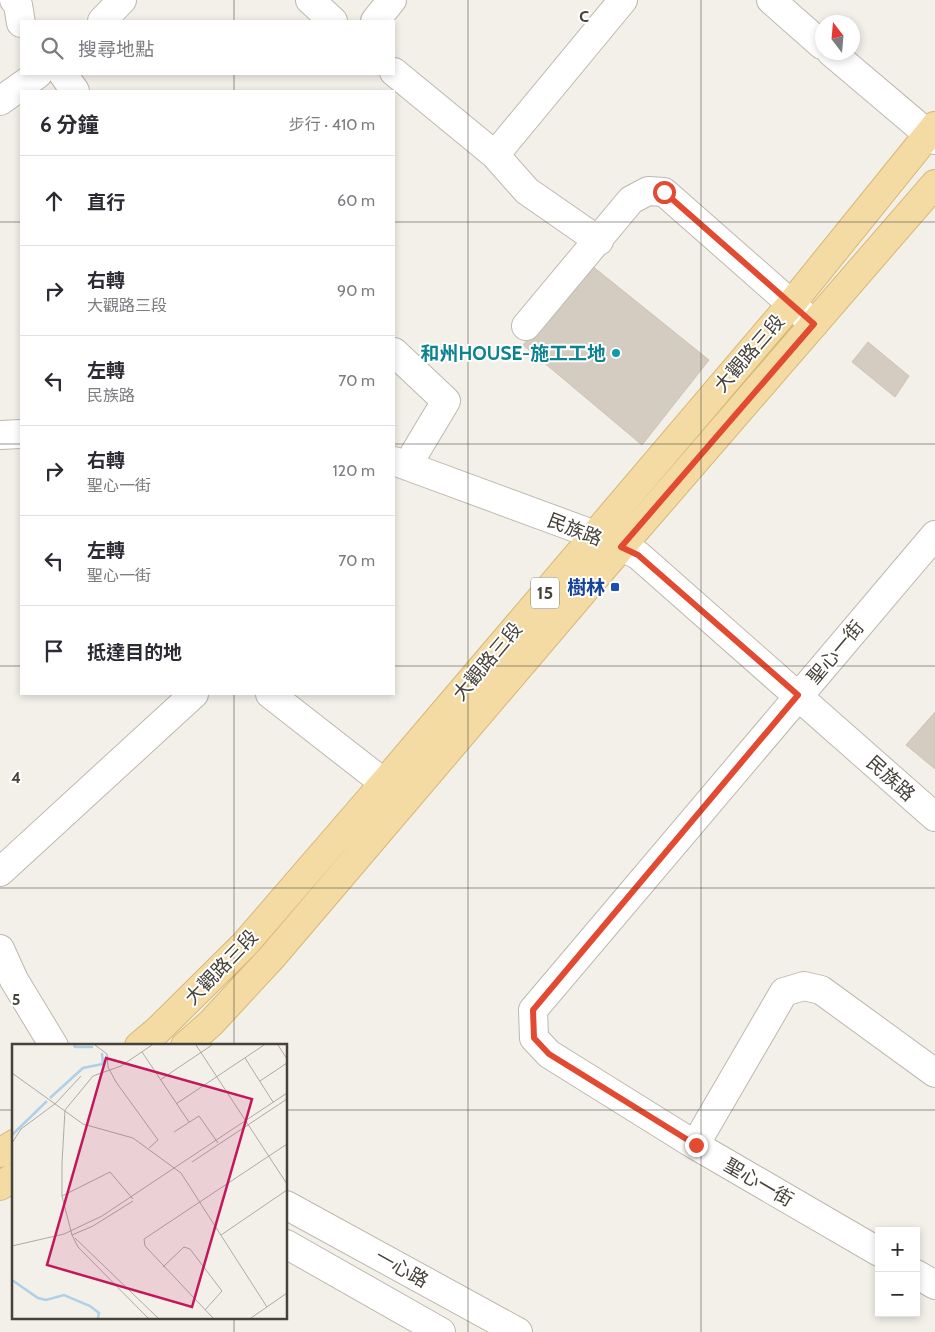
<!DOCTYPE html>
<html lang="zh-TW">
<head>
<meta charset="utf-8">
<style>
	body { margin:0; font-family:Cabin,"Noto Sans TC",sans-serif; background:#f7f7f7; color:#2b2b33 }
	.controls { position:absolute; right:15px; bottom:15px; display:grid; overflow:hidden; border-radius:0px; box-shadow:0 2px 8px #0003 }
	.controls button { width:45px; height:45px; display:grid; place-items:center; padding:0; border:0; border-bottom:1px solid #e1e1e2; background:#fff; color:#2b2b33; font:25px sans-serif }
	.compass { position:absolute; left:815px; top:15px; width:45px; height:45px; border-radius:50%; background:#fff; box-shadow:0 2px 8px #0003; rotate:344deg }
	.stop { position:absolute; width:15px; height:15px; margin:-11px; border:4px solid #e24a32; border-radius:50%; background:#fff }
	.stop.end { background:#e24a32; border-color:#fff; box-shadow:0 1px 5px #0008 }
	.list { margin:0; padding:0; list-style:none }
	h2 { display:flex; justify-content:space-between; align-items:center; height:65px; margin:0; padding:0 20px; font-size:21px }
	h2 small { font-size:16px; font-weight:400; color:#7c7c81 }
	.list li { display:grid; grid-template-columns:32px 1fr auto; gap:15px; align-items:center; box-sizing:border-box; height:90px; padding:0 20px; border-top:1px solid #e1e1e2 }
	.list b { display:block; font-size:19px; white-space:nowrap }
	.list p { margin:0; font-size:16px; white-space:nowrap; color:#7c7c81 }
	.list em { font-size:16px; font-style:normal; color:#7c7c81 }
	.icon { flex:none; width:28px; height:28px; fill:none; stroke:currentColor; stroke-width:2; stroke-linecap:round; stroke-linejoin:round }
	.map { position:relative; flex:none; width:935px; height:1332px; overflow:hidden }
	.search { position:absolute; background:#fff; box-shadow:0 2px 8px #0003; left:20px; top:20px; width:375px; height:55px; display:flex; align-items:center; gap:12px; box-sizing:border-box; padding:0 18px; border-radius:0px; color:#7c7c81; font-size:19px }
	.panel { position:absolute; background:#fff; box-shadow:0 2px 8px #0003; left:20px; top:90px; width:375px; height:605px; border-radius:0px }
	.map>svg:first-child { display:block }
</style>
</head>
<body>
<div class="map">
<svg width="935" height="1332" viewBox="0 0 935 1332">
	<rect width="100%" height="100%" fill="#f3f0ea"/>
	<path fill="#d4ccc1" stroke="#cec4b5" d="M591,265L709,360L642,445L523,345Z
		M868,342L909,376L895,397L852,362Z
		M935,712V769L906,745Z"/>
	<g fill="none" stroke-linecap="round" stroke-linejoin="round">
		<defs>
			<path id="minor" d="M14,0L18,5L21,23
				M310,0L333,21
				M771,0L822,45
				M102,21L122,0
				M375,21L392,0
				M831,52L935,140
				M394,72L495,155L527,191L599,241
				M63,74L75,91
				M0,101L38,74
				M495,155L623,0
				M526,326L631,200L648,191L664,192L814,324
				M394,352L446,401L407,466
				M0,435L21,434
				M394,461L595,535L638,555L935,817
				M270,694L384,783L404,794
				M0,872L194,694
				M0,949L14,980L54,1046
				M695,1145L784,992L804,986L821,990L935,1073
				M286,1205L518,1332
				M286,1244L441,1332
				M879,1252L695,1145L549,1054L534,1038L533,1010L935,535
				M916,1274L935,1285"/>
			<path id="major" d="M139,1046L158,1030L244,945L384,783L792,303L935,126
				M185,1046L211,1023L273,956L621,547L935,184
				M0,1153L14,1144
				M0,1186L14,1177"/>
		</defs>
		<use href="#minor" stroke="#beb8ae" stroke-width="30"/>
		<use href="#major" stroke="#d7b874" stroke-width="30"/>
		<use href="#minor" stroke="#fff" stroke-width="28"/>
		<use href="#major" stroke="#f3dba3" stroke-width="28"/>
	</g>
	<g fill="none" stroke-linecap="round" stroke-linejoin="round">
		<path stroke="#e24a32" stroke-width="6" d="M664,192L814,324L621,547L638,555L798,695L533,1010L534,1038L549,1054L696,1145"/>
	</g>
	<path fill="none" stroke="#464139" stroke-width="1" stroke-opacity="0.55" d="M234,0V21M468,0V1332M701,0V1332M234,74V91M0,222H21M394,222H935M0,444H21M394,444H935M0,666H21M394,666H935M234,694V1046M0,888H935M0,1110H14M286,1110H935M234,1318V1332"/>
	<circle fill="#0f9aa8" stroke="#fff" stroke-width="2" cx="616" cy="353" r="5"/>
	<rect fill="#1a4fb4" stroke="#fff" stroke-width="2" x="610" y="582" width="10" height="10" rx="2.5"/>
	<g text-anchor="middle" stroke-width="4" stroke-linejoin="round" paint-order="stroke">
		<rect fill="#fff" stroke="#7e7a74" stroke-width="1" x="531" y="577.5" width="28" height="31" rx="4"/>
		<g font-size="18" font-weight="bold" fill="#464139">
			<text x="545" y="599">15</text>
		</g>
		<g font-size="19" font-weight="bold" fill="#0d838f" stroke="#fff" text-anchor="end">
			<text x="606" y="360">和州HOUSE-施工工地</text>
		</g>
		<g font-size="19" fill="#464139" stroke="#fff">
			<text transform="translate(749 353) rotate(-49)" y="7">大觀路三段</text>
			<text transform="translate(575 529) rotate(21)" y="7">民族路</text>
			<text transform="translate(835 652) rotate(-50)" y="7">聖心一街</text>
			<text transform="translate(487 661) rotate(-50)" y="7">大觀路三段</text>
			<text transform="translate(891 778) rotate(42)" y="7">民族路</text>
			<text transform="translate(221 967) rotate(-46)" y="7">大觀路三段</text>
			<text transform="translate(759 1182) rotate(30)" y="7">聖心一街</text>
			<text transform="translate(402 1268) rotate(29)" y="7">一心路</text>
		</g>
		<g font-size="19" font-weight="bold" fill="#164399" stroke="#fff" text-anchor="end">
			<text x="605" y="594">樹林</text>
		</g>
	</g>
	<g transform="translate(12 1044)">
		<rect width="275" height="275" fill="#f3f0ea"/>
		<path fill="none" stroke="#aed1e9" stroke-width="2.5" d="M62,1L63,3H81M38,54L71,24L91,20L90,9M0,91L35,57M0,236L26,254L34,256L52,251L78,262L87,269L86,274"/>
		<path fill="none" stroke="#aeaaa3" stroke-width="1" d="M83,1L95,10L96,23L104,38L146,96L137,104M184,1L275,140M266,1L275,15M130,8L177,78M233,14L261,58M0,29L71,80L121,94L169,129L255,263M148,36L200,1M248,37L275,19M164,60L252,1M162,88L187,72L206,99M0,99L9,85L44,59L69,32M180,118L275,55M50,152L98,128L121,155M60,191L81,182L121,157M209,191L275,146M63,194L146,274M0,202L52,190L90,172L275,49M151,223L172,203L178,205L210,247L193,266M136,274L66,203L60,191L50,152V119L53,66L81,32L109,22L140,1M201,274L133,202L132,195L275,100M239,274L275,249"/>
		<path fill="#c2185b" fill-opacity="0.15" stroke="#c2185b" stroke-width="2.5" d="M94,14L240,55L180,263L35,221Z"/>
		<rect width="275" height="275" fill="none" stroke="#464139" stroke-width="2.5"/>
	</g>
	<g font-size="16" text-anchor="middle" font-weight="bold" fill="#464139" stroke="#fff" stroke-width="4" stroke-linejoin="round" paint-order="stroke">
		<text x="584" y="22">C</text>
		<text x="16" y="783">4</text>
		<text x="16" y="1005">5</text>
	</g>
</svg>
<div class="controls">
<button>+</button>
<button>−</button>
</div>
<svg class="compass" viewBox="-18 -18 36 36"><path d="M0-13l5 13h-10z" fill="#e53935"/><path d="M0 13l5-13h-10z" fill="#7c7c81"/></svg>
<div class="stop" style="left:664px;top:192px"></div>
<div class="stop end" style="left:696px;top:1145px"></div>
<div class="search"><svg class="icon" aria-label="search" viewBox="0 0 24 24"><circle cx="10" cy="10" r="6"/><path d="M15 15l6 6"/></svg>搜尋地點</div>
<section class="panel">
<h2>6 分鐘<small>步行 · 410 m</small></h2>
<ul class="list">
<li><svg class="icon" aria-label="ahead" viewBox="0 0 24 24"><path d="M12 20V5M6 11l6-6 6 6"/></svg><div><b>直行</b></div><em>60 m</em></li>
<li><svg class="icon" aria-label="right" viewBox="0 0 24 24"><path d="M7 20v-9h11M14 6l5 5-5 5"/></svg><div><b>右轉</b><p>大觀路三段</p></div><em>90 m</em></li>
<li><svg class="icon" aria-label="left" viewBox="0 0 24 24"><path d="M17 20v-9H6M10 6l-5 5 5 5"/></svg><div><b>左轉</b><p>民族路</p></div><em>70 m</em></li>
<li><svg class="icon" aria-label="right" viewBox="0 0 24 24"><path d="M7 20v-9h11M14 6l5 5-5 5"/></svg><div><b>右轉</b><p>聖心一街</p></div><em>120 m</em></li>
<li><svg class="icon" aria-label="left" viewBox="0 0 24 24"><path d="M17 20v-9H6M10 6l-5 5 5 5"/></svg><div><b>左轉</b><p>聖心一街</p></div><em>70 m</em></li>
<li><svg class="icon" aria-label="arrive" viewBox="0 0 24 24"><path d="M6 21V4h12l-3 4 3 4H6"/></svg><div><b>抵達目的地</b></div></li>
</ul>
</section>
</div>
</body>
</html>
